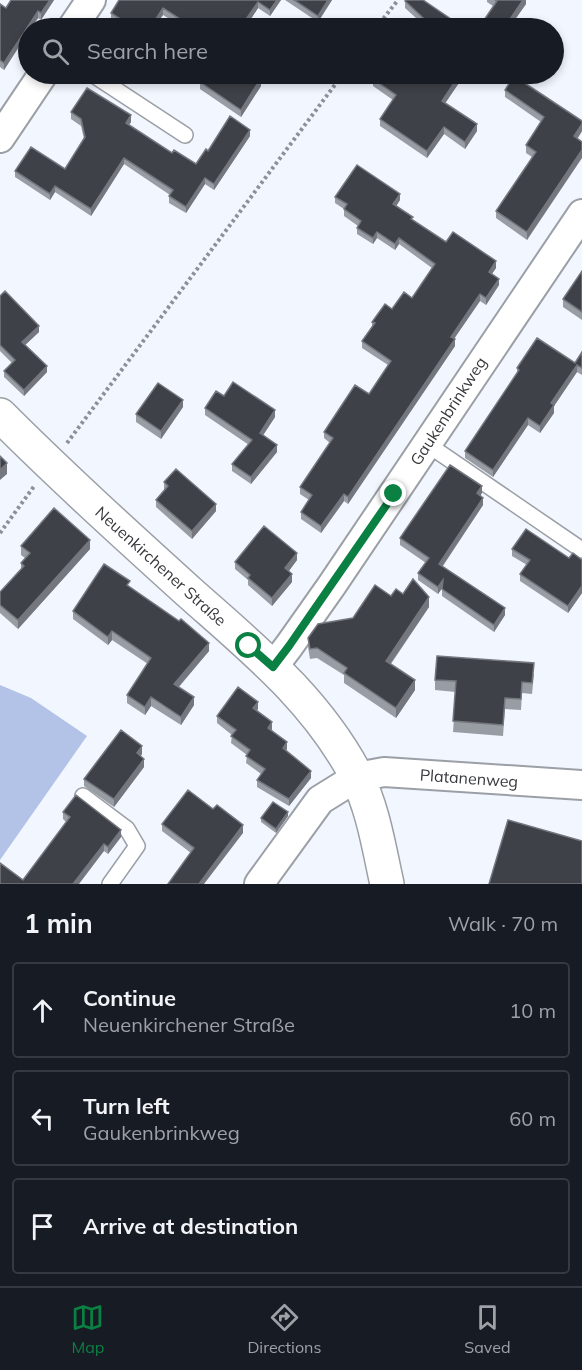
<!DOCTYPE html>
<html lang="en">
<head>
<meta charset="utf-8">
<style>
	body { margin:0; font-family:Mulish,sans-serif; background:#20242c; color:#f1f3f6 }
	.stop { position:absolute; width:18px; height:18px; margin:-14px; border:4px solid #0b8043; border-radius:50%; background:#fff }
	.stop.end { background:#0b8043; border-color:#fff; box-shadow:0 2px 6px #0008 }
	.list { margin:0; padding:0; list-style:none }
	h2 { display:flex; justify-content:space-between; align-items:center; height:78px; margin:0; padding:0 24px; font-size:26px }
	h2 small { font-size:20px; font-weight:400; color:#9ea1a6 }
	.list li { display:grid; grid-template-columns:39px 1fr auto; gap:18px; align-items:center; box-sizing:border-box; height:96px; margin:0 12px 12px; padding:0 12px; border:2px solid #363941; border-radius:6px }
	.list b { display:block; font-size:22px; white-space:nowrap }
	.list p { margin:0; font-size:20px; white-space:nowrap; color:#9ea1a6 }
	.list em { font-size:20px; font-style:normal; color:#9ea1a6 }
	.icon { flex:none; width:33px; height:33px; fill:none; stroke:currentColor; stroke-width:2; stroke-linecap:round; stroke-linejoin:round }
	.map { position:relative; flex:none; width:582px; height:884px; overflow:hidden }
	.search { position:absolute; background:#171b24; box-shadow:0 3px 9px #0003; left:18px; right:18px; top:18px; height:66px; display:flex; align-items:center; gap:15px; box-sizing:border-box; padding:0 21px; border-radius:33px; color:#9ea1a6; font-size:22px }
	.sheet { height:402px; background:#171b24 }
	nav { display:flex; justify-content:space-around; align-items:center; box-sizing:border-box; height:84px; border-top:2px solid #363941; background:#171b24; font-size:16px; color:#9ea1a6 }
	nav a { display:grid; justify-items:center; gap:3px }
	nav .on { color:#0b8043 }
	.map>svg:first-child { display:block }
</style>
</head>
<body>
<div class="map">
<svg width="582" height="884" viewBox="0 0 582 884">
	<rect width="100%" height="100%" fill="#f2f6ff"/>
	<path fill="#b2c3e7" d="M0,685L31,698L87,736L0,860Z"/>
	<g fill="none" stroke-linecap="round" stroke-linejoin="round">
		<defs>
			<path id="lane" d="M92,74L185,135
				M427,444L582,550
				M83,796L127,829L137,846L110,884"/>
			<path id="street" d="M72,28L91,0
				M0,138L43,74
				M273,667L289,646L332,585L582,214
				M259,884L320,800L357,777L384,772L582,785"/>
			<path id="secondary" d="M0,415C61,476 125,534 189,592C253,649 315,698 356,775C373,808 379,848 387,884"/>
		</defs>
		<use href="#lane" stroke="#9b9fa6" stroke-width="18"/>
		<use href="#street" stroke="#9b9fa6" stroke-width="32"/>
		<use href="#secondary" stroke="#9b9fa6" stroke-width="36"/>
		<path stroke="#8d9096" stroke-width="4" stroke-dasharray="3 3" stroke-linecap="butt" d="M376,28L398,0
			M67,443L343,74
			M0,533L35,485"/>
		<use href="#lane" stroke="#fff" stroke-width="15"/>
		<use href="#street" stroke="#fff" stroke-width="28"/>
		<use href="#secondary" stroke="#fff" stroke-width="33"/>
	</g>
	<path fill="#989ca3" d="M54,0L41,20L38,18L4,70L0,67V4L6,8Z
		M281,0L270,16L258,8L245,28H184L163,15L119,24L111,19V13Z
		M285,0H332L318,22Z
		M487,0H526V4L509,28H482V23L493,6L487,2Z
		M405,1L464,28H427L405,8Z
		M404,74H465L445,103L477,131L465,149L444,134L427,158L380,126V119L393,100L373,86V79Z
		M200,82L261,86L241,117L200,89Z
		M505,90L582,121V131L577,139L527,240L496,218V211L532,157L526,153V145L541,122L505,97Z
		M71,112L131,122L129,125L172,153L196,164L208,151L250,136L214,190L205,184L186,213L169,203V196L170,195L124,164L91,216L55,192L50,200L15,177V171L65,169L84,139L81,126L71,119Z
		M335,197L400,200L396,206L413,220L446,242L496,268L492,274L499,285L486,305L480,301L454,339L455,346L348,504L344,501L321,533L301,519V512L309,500L300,494V487L330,443L324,438V432L369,394L388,365L362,348V341L372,326V322L412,298L432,268L399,244L395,250L377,238L373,244L357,234V228L358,226L344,216V209L335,203Z
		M582,271V320L563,307V299Z
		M0,296L39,332L25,345L47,372L24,396L4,377V371L12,363L0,351Z
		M582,352V375L577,372L554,406V413L540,433L528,425L493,477L465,458V451L517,374V368L575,363Z
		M224,396L275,417L263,435L277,452L251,484L232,471V464L249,445L205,415V408Z
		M183,407L161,439L136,422V414Z
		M164,482L216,511L192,539L156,507V500L164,490Z
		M482,493L480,496L483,505L443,566L505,615L494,632L442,596V588L438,594L418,580V573L426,563L400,545V538Z
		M21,546L90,549L18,629L0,613V592L21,569V563L25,558L21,555Z
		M512,549L582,560V593L568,613L520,581V574L527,565L512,556Z
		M297,560L289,571L292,582L272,606L248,585V580L235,569V562Z
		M130,587L209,651L179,687L194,705L181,725L151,706L145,715L127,703V695L148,664L112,640L108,645L73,619V611Z
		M403,594L429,607L391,664L415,690L396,718L344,683V675L317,658L310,659L308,647V638L353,618Z
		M534,674L532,694L522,693L521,710L505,709L503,736L453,732L456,692L435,690V680Z
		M258,709L257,710L272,729V730L287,749L286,750L311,778L289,806L257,787V780L261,774L246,763L247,755L231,743L232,735L217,723V716Z
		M142,754L140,756L144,767L114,807L84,786V779Z
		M213,809L243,833L191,853L162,831V824Z
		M63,812L121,837L108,854L104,851L23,880L66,822L63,819Z
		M288,816L276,833L261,822V818Z"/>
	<path fill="#74777e" d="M50,0H54L41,20V13Z
		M277,0H281L270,16V10Z
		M328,0H332L318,22V16Z
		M523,0H526V4L509,28H504Z
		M258,2V8L245,28H240Z
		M163,8V15L154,28H150Z
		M38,11V18L31,28H28V32L4,70V63Z
		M460,74H465L442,108V101Z
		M261,78V86L241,117V110Z
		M131,115V122L126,129V123Z
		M477,124V131L465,149V142Z
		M582,124V131L574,144V136Z
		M444,127V134L427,158V151Z
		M250,130V136L214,190V184Z
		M582,150V158L527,240V232Z
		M124,158V164L91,216V209Z
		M205,178V184L186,213V207Z
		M55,186V192L50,200V194Z
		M400,194V200L393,211V204Z
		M377,232V238L373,244V238Z
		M399,238V244L395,250V244Z
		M496,261V268L489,278V272Z
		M499,279V285L486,305V298Z
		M480,294V301L451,343V337Z
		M39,326V332L22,348V342Z
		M455,339V346L348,504V497Z
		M577,365V372L554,406V413L540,433V426L551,403Z
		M47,366V372L24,396V390Z
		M183,400V407L161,439V431Z
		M275,410V417L260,440V433Z
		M528,418V425L493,477V470Z
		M277,445V452L251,484V477Z
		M7,463V474L0,480V470Z
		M482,486V493L477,500V493Z
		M344,494V501L321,533V526Z
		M483,498V505L439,571V564Z
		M216,504V511L192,539V531Z
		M90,540V549L18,629V620Z
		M297,553V560L285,576V568Z
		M292,574V582L272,606V598Z
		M443,580V587L438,594V587Z
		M582,586V593L568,613V606Z
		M429,597V607L386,670V661Z
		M505,608V615L494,632V625Z
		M112,631V640L108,645V637Z
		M209,643V651L174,692V684Z
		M415,680V690L396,718V708Z
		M151,697V706L145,715V707Z
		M194,697V705L181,725V717Z
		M258,702V709L253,715V708Z
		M272,722V729L268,735V728Z
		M287,742V749L283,755V748Z
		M142,746V754L137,761V753Z
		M144,759V767L114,807V799Z
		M311,771V778L289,806V799Z
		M288,812V816L276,833V829Z
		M243,825V833L204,884H199Z
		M121,830V837L108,854V847Z
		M104,844V851L79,884H73Z"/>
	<path fill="#3e4147" stroke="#74777e" stroke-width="1.5" d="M11,0H50L41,13L38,11L4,63L0,60V4L6,8Z
		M119,0H277L270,10L258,2L240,28H194L163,8L150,28H116L122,20L111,13Z
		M294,0H328L318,16Z
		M406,0H423L464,28H434L405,1Z
		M495,0H523L504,28H490L482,23L497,1Z
		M206,74H255L261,78L241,110L200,82Z
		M377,74H460L442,101L477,124L465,142L444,127L427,151L380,119L396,95L373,79Z
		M514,76L582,121V124L574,136L582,142V150L527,232L496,211L536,152L526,145L544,117L505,90Z
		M87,88L131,115L126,123L172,153L174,150L196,164L206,149L208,151L230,116L250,130L214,184L205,178L186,207L169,196L173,190L124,158L91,209L55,186L50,194L15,171L31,147L65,169L85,137L81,119L71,112Z
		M357,165L400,194L393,204L413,217L411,219L446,242L453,232L496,261L489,272L499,279L486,298L480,294L451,337L455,339L348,497L344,494L321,526L301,512L312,495L300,487L333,438L324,432L355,385L369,394L391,361L362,341L375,323L372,322L385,304L392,309L404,292L412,298L435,264L399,238L395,244L377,232L373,238L357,228L361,221L344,209L347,204L335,197Z
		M582,271V312L563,299Z
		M5,291L39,326L22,342L47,366L24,390L4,371L15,360L0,345V296Z
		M537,338L575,363L582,352V368L577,365L551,403L554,405L540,426L528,418L493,470L465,451L519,370L517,368Z
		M233,382L275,410L260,433L277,445L251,477L232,464L252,440L205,408L216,391L224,396Z
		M158,383L183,400L161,431L136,414Z
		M0,456L7,463L0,470Z
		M450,465L482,486L477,493L483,498L439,564L505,608L494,625L442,589L443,580L438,587L418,573L429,558L400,538Z
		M176,469L216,504L192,531L156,500L168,486L164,482Z
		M54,508L90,540L18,620L0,605V592L24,566L21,563L30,553L21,546Z
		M264,526L297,553L285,568L292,574L272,598L248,578L250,575L235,562Z
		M526,529L569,558L573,553L582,560V586L568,606L520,574L530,560L512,549Z
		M104,564L130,581L127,585L179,621L181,619L209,643L174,684L194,697L181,717L151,697L145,707L127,695L151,658L112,631L108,637L73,611Z
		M413,579L429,597L386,661L415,680L396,708L344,673L347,668L317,648L310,649L308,638L318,624L353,618L375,585L391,596L396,589L403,594Z
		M437,656L534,663L532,683L522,682L521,699L505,698L503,725L453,721L456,681L435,680Z
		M238,687L258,702L253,708L272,722L268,728L287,742L283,748L311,771L289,799L257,780L265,769L246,756L250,750L231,736L236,730L217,716Z
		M121,730L142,746L137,753L144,759L114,799L84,779Z
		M188,790L213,809L217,805L243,825L199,884H168L194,848L162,824Z
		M76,795L121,830L108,847L104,844L73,884H0V863L23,880L70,817L63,812Z
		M273,802L288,812L276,829L261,818Z
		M508,820L582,841V884H489Z"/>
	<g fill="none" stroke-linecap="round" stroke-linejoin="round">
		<path stroke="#0b8043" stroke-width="8" d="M249,646L273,667L289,646L394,494"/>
	</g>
	<g text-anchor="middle" stroke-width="6" stroke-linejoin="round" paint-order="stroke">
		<g font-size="16" fill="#37383c" stroke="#fff">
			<text transform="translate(448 411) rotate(-57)" y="6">Gaukenbrinkweg</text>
			<text transform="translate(161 566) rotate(42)" y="6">Neuenkirchener Straße</text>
			<text transform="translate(469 778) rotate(4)" y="6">Platanenweg</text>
		</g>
	</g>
</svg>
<div class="stop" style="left:249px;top:646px"></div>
<div class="stop end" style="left:394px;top:494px"></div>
<div class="search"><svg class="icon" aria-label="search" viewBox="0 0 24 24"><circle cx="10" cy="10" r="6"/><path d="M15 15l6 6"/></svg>Search here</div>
</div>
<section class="sheet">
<h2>1 min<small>Walk · 70 m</small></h2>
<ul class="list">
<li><svg class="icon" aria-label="ahead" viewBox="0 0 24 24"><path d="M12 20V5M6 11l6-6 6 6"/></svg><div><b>Continue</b><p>Neuenkirchener Straße</p></div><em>10 m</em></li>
<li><svg class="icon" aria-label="left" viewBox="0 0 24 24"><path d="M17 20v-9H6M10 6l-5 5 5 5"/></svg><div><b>Turn left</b><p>Gaukenbrinkweg</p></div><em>60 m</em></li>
<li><svg class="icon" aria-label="arrive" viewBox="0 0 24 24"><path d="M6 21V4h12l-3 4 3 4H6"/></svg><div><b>Arrive at destination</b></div></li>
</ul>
</section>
<nav>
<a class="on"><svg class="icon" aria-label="map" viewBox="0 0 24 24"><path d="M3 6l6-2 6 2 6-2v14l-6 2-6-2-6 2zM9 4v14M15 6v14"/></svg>Map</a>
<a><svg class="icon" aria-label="directions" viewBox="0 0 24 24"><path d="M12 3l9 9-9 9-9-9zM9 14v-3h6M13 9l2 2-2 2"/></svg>Directions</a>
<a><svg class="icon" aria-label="saved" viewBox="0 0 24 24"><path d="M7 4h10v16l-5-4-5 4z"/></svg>Saved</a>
</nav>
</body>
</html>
